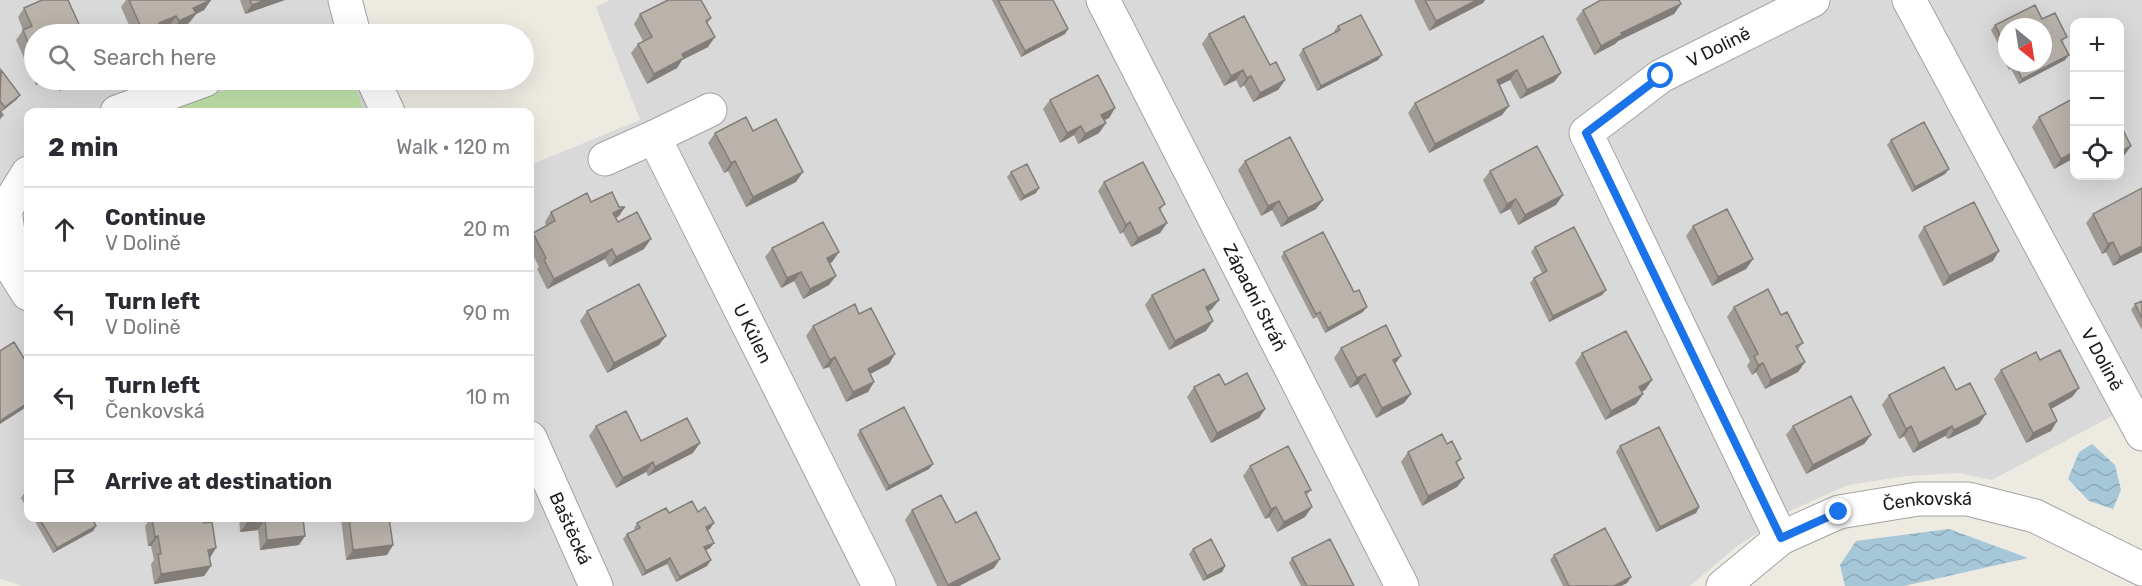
<!DOCTYPE html>
<html lang="en">
<head>
<meta charset="utf-8">
<style>
	body { margin:0; font-family:Rubik,sans-serif; background:#f2f2f3; color:#2b2b33 }
	.controls { position:absolute; right:18px; top:18px; display:grid; overflow:hidden; border-radius:12px; box-shadow:0 6px 24px #0002 }
	.controls button { width:54px; height:54px; display:grid; place-items:center; padding:0; border:0; border-bottom:2px solid #e1e1e2; background:#fff; color:#2b2b33; font:30px sans-serif }
	.compass { position:absolute; left:1998px; top:18px; width:54px; height:54px; border-radius:50%; background:#fff; box-shadow:0 6px 24px #0002; rotate:150deg }
	.stop { position:absolute; width:18px; height:18px; margin:-14px; border:4px solid #1a73e8; border-radius:50%; background:#fff }
	.stop.end { background:#1a73e8; border-color:#fff; box-shadow:0 2px 6px #0008 }
	.list { margin:0; padding:0; list-style:none }
	h2 { display:flex; justify-content:space-between; align-items:center; height:78px; margin:0; padding:0 24px; font-size:26px }
	h2 small { font-size:20px; font-weight:400; color:#7c7c81 }
	.list li { display:grid; grid-template-columns:39px 1fr auto; gap:18px; align-items:center; box-sizing:border-box; height:84px; padding:0 24px; border-top:2px solid #e1e1e2 }
	.list b { display:block; font-size:22px; white-space:nowrap }
	.list p { margin:0; font-size:20px; white-space:nowrap; color:#7c7c81 }
	.list em { font-size:20px; font-style:normal; color:#7c7c81 }
	.icon { flex:none; width:33px; height:33px; fill:none; stroke:currentColor; stroke-width:2; stroke-linecap:round; stroke-linejoin:round }
	.map { position:relative; flex:none; width:2142px; height:586px; overflow:hidden }
	.search { position:absolute; background:#fff; box-shadow:0 6px 24px #0002; left:24px; top:24px; width:510px; height:66px; display:flex; align-items:center; gap:15px; box-sizing:border-box; padding:0 21px; border-radius:33px; color:#7c7c81; font-size:22px }
	.panel { position:absolute; background:#fff; box-shadow:0 6px 24px #0002; left:24px; top:108px; width:510px; height:414px; border-radius:12px }
	.map>svg:first-child { display:block }
</style>
</head>
<body>
<div class="map">
<svg width="2142" height="586" viewBox="0 0 2142 586">
	<defs>
		<pattern id="water-waves" width="16" height="10" patternUnits="userSpaceOnUse" patternTransform="scale(1.5)"><rect width="16" height="10" fill="#a5c7d8"/><path d="M0 5q4-4 8 0t8 0" fill="none" stroke="#8daab9"/></pattern>
	</defs>
	<rect width="100%" height="100%" fill="#edeae2"/>
	<path fill="#dad9d9" fill-rule="evenodd" d="M0,0H328L342,34H34V80H360L374,112H28V518H530V165L640,120L596,7L610,0H2142V400L1992,480L1958,473L1907,476L1848,485L1792,510L1735,548L1690,586H23L0,579ZM2074,22H2120V176H2074ZM2007,27H2043V63H2007Z"/>
	<path fill="#c1e4ab" d="M254,80H353L364,112H165Z"/>
	<path fill="url(#water-waves)" d="M2092,444L2115,465L2121,490L2113,509L2089,501L2068,479L2079,452Z
		M1949,529L2028,558L1904,586H1845L1840,565L1856,541Z"/>
	<g fill="none" stroke-linecap="round" stroke-linejoin="round">
		<defs>
			<g id="street">
				<path d="M345,0L354,34"/>
				<path id="s1" d="M1103,0L1402,586"/>
				<path id="s2" d="M1909,0L2142,434"/>
				<path d="M373,80L388,112"/>
				<path id="s3" d="M710,110L654,137L879,586"/>
				<path d="M117,112L205,80"/>
				<path d="M605,159L654,137"/>
				<path d="M28,173L5,210L13,270L28,294"/>
				<path id="s4" d="M530,438L596,586"/>
				<path id="s5" d="M1781,538L1586,133L1661,76L1813,0"/>
				<path id="s6" d="M1723,586L1781,538L1839,512L1918,499H1968L2035,516L2142,569"/>
			</g>
		</defs>
		<use href="#street" stroke="#a3a3a3" stroke-width="35"/>
		<use href="#street" stroke="#fff" stroke-width="33"/>
	</g>
	<path fill="#9f9a94" fill-rule="evenodd" d="M126,0H211L204,10L196,14L189,23L172,31L170,25L160,30L156,34H133L121,7Z
		M240,0H285L245,14Z
		M992,0H1053L1068,29L1065,34L1021,57Z
		M1414,0H1485L1483,3L1429,31Z
		M1681,4L1674,14L1618,41L1615,44L1594,55L1576,19L1583,10Z
		M24,8L82,31L34,34V80H49L36,85L16,40L23,30L18,17Z
		M640,14L711,18L707,24L708,47L682,60L677,68L647,84L631,53L638,44L643,41L634,24Z
		M2042,19L2064,42H2063L2065,60L2019,84L2011,69L2009,70L2000,53L2002,51L1991,30L1995,25ZM2007,27L2043,63H2007Z
		M1338,26L1382,55L1378,60L1317,91L1299,55L1303,49L1335,33L1334,31Z
		M1209,34L1270,65L1285,80L1278,90L1253,102L1244,85L1240,88L1236,80L1224,86L1202,44Z
		M1543,36L1561,73L1554,82L1520,99L1510,80L1499,85L1509,106L1502,115L1429,153L1408,113L1415,103Z
		M0,71L20,95L16,100L1,112L3,115L0,120Z
		M54,80H84L59,91Z
		M2074,98V158L2054,169L2032,127L2039,117Z
		M1050,100L1115,108L1109,118L1104,120L1106,123L1099,133L1078,144L1074,135L1060,143L1043,109Z
		M753,131L796,182L746,207L728,171L724,173L708,143L715,133Z
		M1891,140L1949,169L1945,174L1912,192L1887,145Z
		M1245,161L1323,200L1316,209L1281,227L1272,210L1261,216L1238,170Z
		M1490,171L1556,205L1518,225L1510,209L1500,214L1483,180Z
		M1011,172L1036,193L1020,201L1007,177Z
		M1104,182L1165,204L1160,210L1167,223L1160,233L1131,247L1123,232L1120,234L1098,191Z
		M591,202L619,207H625L619,216L616,218L618,222L644,249L609,267L605,259L547,289L537,269L539,267L530,249V237L533,233L546,226L545,222L551,212Z
		M2093,214L2142,252L2113,266L2106,252L2102,254L2086,223Z
		M1693,226L1753,259L1746,269L1712,286L1686,236Z
		M1924,227L1993,261L1943,286L1918,236Z
		M1535,247L1606,290L1602,295L1549,322L1530,283L1534,278L1542,273L1531,252Z
		M772,248L839,252L832,262L830,263L829,285L803,299L794,281L781,288L765,257Z
		M1284,252L1363,312L1325,333L1317,317L1313,319L1281,257Z
		M1152,295L1212,309L1208,312L1206,331L1169,350L1145,305Z
		M2142,301V330L2131,310L2135,304Z
		M1734,307L1781,315L1803,343L1798,349L1805,362L1798,372L1765,389L1756,372L1752,375L1747,366L1750,361L1727,317Z
		M587,311L659,345L607,373L580,321Z
		M859,314L895,354L889,364L870,374L874,382L868,392L846,402L829,367L823,369L806,336L813,326Z
		M1341,348L1401,356L1395,364L1411,394L1404,403L1376,418L1358,384L1350,388L1334,358Z
		M1582,353L1652,380L1645,390L1641,392L1643,394L1636,404L1605,420L1575,363Z
		M2040,360L2079,388L2072,397L2051,409L2057,421L2051,431L2026,443L1994,379L2001,370Z
		M1225,385L1265,409L1259,418L1211,443L1187,397L1194,387Z
		M1956,390L1979,424L1948,439L1945,436L1913,453L1904,436L1899,439L1882,405L1889,395Z
		M596,426L641,441L693,453L648,476L646,472L616,488L589,436Z
		M1793,426L1871,435L1864,444L1806,474L1786,435Z
		M860,430L933,464L929,469L886,491L857,435Z
		M1620,446L1699,507L1696,513L1656,532L1616,452Z
		M1408,452L1457,465L1464,478L1457,487L1422,506L1401,462Z
		M1250,466L1311,490L1306,496L1305,517L1277,532L1269,517L1265,519L1243,476Z
		M28,490V510L21,498L25,492Z
		M912,510L956,523L994,568L959,586H937L905,520Z
		M698,512L710,529L707,530L714,543L710,548L706,550L707,566L676,582L667,564L642,576L623,539L627,534L635,530L634,528L637,523L669,513Z
		M33,518H92L96,526L93,531L53,553Z
		M151,518H203L211,566L204,576L154,584L151,564L154,560L151,546H148L145,526Z
		M239,518H303L299,545L260,550L258,530L240,532Z
		M341,518H389L393,545L387,555L346,560Z
		M1193,549L1225,566L1222,572L1203,581L1189,554Z
		M1554,555L1631,577L1627,583L1621,586H1563L1550,560Z
		M1292,558L1354,586H1301L1289,563Z"/>
	<path fill="#827d78" d="M211,0L204,10L196,14L189,23L172,31L179,21L193,8Z
		M265,0H285L245,14L252,5Z
		M1477,0H1485L1483,3L1429,31L1436,21Z
		M1681,4L1674,14L1618,41L1615,44L1594,55L1601,46L1621,33Z
		M176,16L170,25L160,30L156,34H146L159,23Z
		M1068,29L1065,34L1021,57L1025,51Z
		M715,37L708,47L682,60L677,68L647,84L654,74L682,54Z
		M1382,55L1378,60L1317,91L1321,86Z
		M2069,55L2065,60L2019,84L2022,79Z
		M1243,70L1236,80L1224,86L1231,76Z
		M1517,70L1510,80L1490,90L1497,80Z
		M1561,73L1554,82L1520,99L1527,90Z
		M1251,76L1244,85L1240,88L1247,78Z
		M40,80H49L36,85Z
		M69,80H84L59,91L66,81Z
		M1285,80L1278,90L1253,102L1260,93Z
		M20,95L16,100L1,112L5,107Z
		M1509,106L1502,115L1429,153L1435,144Z
		M1115,108L1109,118L1095,125L1101,115Z
		M1106,123L1099,133L1078,144L1085,134Z
		M1081,126L1074,135L1060,143L1067,133Z
		M2131,146L2124,156L2120,158V152Z
		M2074,152V158L2054,169L2061,159Z
		M735,161L728,171L724,173L731,163Z
		M1949,169L1945,174L1912,192L1915,187Z
		M803,172L796,182L746,207L753,197Z
		M1039,188L1036,193L1020,201L1024,196Z
		M1563,195L1556,205L1518,225L1525,215Z
		M1516,199L1510,209L1500,214L1507,204Z
		M1323,200L1316,209L1281,227L1288,218Z
		M1279,201L1272,210L1261,216L1268,206Z
		M625,207L619,216L607,222L613,213Z
		M1130,222L1123,232L1120,234L1126,225Z
		M1167,223L1160,233L1131,247L1138,238Z
		M651,239L644,249L609,267L616,257Z
		M2113,242L2106,252L2102,254L2108,244Z
		M2142,246V252L2113,266L2120,257Z
		M612,249L605,259L547,289L554,279Z
		M1999,251L1993,261L1943,286L1949,276Z
		M839,252L832,262L820,268L827,258Z
		M1753,259L1746,269L1712,286L1718,277Z
		M801,272L794,281L781,288L787,278Z
		M836,276L829,285L803,299L810,289Z
		M1606,290L1602,295L1549,322L1553,316Z
		M1219,300L1212,309L1199,317L1206,307Z
		M1367,307L1363,312L1325,333L1328,328Z
		M1213,321L1206,331L1169,350L1175,341Z
		M666,336L659,345L607,373L614,363Z
		M895,354L889,364L861,379L868,369Z
		M1401,356L1394,365L1393,360Z
		M835,357L829,367L823,369L830,360Z
		M1805,362L1798,372L1765,389L1771,380Z
		M1763,363L1756,372L1752,375L1758,365Z
		M1365,374L1358,384L1350,388L1357,378Z
		M1652,380L1645,390L1632,397L1639,387Z
		M874,382L868,392L846,402L853,392Z
		M2079,388L2072,397L2042,414L2049,404Z
		M1411,394L1404,403L1376,418L1382,408Z
		M1643,394L1636,404L1605,420L1611,411Z
		M28,403V406L0,424V421Z
		M1265,409L1259,418L1211,443L1217,433Z
		M1986,414L1979,424L1948,439L1954,430Z
		M2057,421L2051,431L2026,443L2033,433Z
		M1911,426L1904,436L1899,439L1906,429Z
		M1952,426L1945,436L1913,453L1919,443Z
		M1871,435L1864,444L1806,474L1813,465Z
		M700,443L693,453L648,476L655,467Z
		M653,462L646,472L616,488L623,478Z
		M933,464L929,469L886,491L889,486Z
		M1464,478L1457,487L1422,506L1428,496Z
		M1276,507L1269,517L1265,519L1271,509Z
		M1312,507L1305,517L1277,532L1284,522Z
		M1699,507L1696,513L1656,532L1660,527Z
		M265,520L258,530L240,532L247,523Z
		M714,523L710,529L702,533L706,527Z
		M96,526L93,531L53,553L57,548Z
		M158,536L151,546H148L155,537Z
		M305,536L299,545L260,550L267,540Z
		M714,543L710,548L701,553L704,547Z
		M393,545L387,555L346,560L353,550Z
		M216,548L210,558L208,550Z
		M670,558L667,564L642,576L646,571Z
		M1000,559L994,568L959,586H948Z
		M711,560L707,566L676,582L680,577Z
		M211,566L204,576L154,584L161,574Z
		M1225,566L1222,572L1203,581L1207,576Z
		M1631,577L1627,583L1621,586H1614Z"/>
	<path fill="#b9b3ac" stroke="#827d78" stroke-width="1.5" d="M42,0H68L82,31L95,25L99,34H34V57L23,30L32,26L24,8Z
		M129,0H211L193,8L196,13L179,21L176,16L159,23L161,28L144,34Z
		M250,0H265L252,5Z
		M668,0H701L711,18L706,21L715,37L682,54L684,58L654,74L638,44L652,37L640,14Z
		M998,0H1053L1068,29L1025,51Z
		M1425,0H1477L1436,21Z
		M1601,0H1679L1681,4L1621,33L1622,35L1601,46L1583,10Z
		M2035,5L2042,19L2055,13L2067,37L2061,40L2069,55L2022,79L2015,63L2013,65L2012,63H2043V27H2007V54L2004,48L2006,47L1995,25Z
		M1361,15L1382,55L1321,86L1303,49L1340,30L1338,26Z
		M1244,16L1270,65L1276,62L1285,80L1260,93L1251,76L1247,78L1243,70L1231,76L1209,34Z
		M1543,36L1561,73L1527,90L1517,70L1497,80L1509,106L1435,144L1415,103Z
		M1,70L20,95L5,107L0,101Z
		M1098,75L1115,108L1101,115L1106,123L1085,134L1081,126L1067,133L1050,100Z
		M2074,98V152L2061,159L2039,117Z
		M0,111L3,115L0,117Z
		M746,117L753,131L776,119L803,172L753,197L735,161L731,163L715,133Z
		M1924,122L1949,169L1915,187L1891,140Z
		M2120,124L2131,146L2120,152Z
		M1290,137L1323,200L1288,218L1279,201L1268,206L1245,161Z
		M1537,146L1563,195L1525,215L1516,199L1507,204L1490,171Z
		M1143,162L1165,204L1159,208L1167,223L1138,238L1130,222L1126,225L1104,182Z
		M1027,164L1039,188L1024,196L1011,172Z
		M2142,188V246L2120,257L2113,242L2108,244L2093,214Z
		M612,192L619,207H625L613,213L618,222L637,212L651,239L616,257L612,249L554,279L544,260L546,258L533,233L555,221L551,212L587,193L591,202Z
		M1974,202L1999,251L1949,276L1924,227Z
		M1727,209L1753,259L1718,277L1693,226Z
		M823,222L839,252L827,258L836,276L810,289L801,272L787,278L772,248Z
		M1574,227L1606,290L1553,316L1534,278L1547,271L1535,247Z
		M1323,232L1354,292L1359,290L1367,307L1328,328L1320,312L1316,314L1284,252Z
		M1204,269L1219,300L1206,307L1213,321L1175,341L1152,295Z
		M639,284L666,336L614,363L587,311Z
		M1768,289L1781,315L1787,312L1803,343L1796,346L1805,362L1771,380L1763,363L1758,365L1754,356L1758,354L1734,307Z
		M2142,301V318L2135,304Z
		M855,304L859,314L871,308L895,354L868,369L874,382L853,392L835,357L830,360L813,326Z
		M1386,325L1401,356L1393,360L1411,394L1382,408L1365,374L1357,378L1341,348Z
		M1626,331L1652,380L1639,387L1643,394L1611,411L1582,353Z
		M14,342L28,365V403L0,421V351Z
		M2060,350L2079,388L2049,404L2057,421L2033,433L2001,370L2036,352L2040,360Z
		M1944,367L1956,390L1970,383L1986,414L1954,430L1952,426L1919,443L1911,426L1906,429L1889,395Z
		M1247,373L1265,409L1217,433L1194,387L1219,374L1225,385Z
		M1851,396L1871,435L1813,465L1793,426Z
		M904,407L933,464L889,486L860,430Z
		M626,411L641,441L687,418L700,443L655,467L653,462L623,478L596,426Z
		M1659,427L1699,507L1660,527L1620,446Z
		M1442,434L1447,444L1452,441L1461,459L1456,462L1464,478L1428,496L1408,452Z
		M1288,446L1311,490L1305,492L1312,507L1284,522L1276,507L1271,509L1250,466Z
		M28,490V499L25,492Z
		M941,495L956,523L976,512L1000,559L948,585L912,510Z
		M692,501L698,512L705,507L714,523L706,527L714,543L704,547L711,560L680,577L670,558L646,571L627,534L640,528L637,523L666,508L669,513Z
		M39,518H92L96,526L57,548Z
		M152,518H203L204,523L212,522L216,548L208,550L211,566L161,574L158,554H161L158,536L155,537Z
		M246,518H303L305,536L267,540L265,520L247,523Z
		M349,518H389L393,545L353,550Z
		M1605,528L1631,577L1614,586H1569L1554,555Z
		M1211,539L1225,566L1207,576L1193,549Z
		M1330,539L1354,586H1307L1292,558Z"/>
	<g fill="none" stroke-linecap="round" stroke-linejoin="round">
		<path stroke="#1a73e8" stroke-width="8" d="M1661,76L1586,133L1781,538L1839,512"/>
	</g>
	<g text-anchor="middle" stroke-width="5" stroke-linejoin="round" paint-order="stroke">
		<g font-size="18" fill="#1c1c1c" stroke="#fff">
			<text dy="6" stroke="none"><textPath href="#s5" startOffset="608">V Dolině</textPath></text>
			<text dy="6" stroke="none"><textPath href="#s1" startOffset="334">Západní Stráň</textPath></text>
			<text dy="6" stroke="none"><textPath href="#s3" startOffset="282">U Kůlen</textPath></text>
			<text dy="6" stroke="none"><textPath href="#s2" startOffset="408">V Dolině</textPath></text>
			<text dy="6" stroke="none"><textPath href="#s6" startOffset="228">Čenkovská</textPath></text>
			<text dy="6" stroke="none"><textPath href="#s4" startOffset="99">Baštěcká</textPath></text>
		</g>
	</g>
</svg>
<div class="controls">
<button>+</button>
<button>−</button>
<button><svg class="icon" aria-label="locate" viewBox="0 0 24 24"><circle cx="12" cy="12" r="6"/><path d="M12 2v4M12 18v4M2 12h4M18 12h4"/></svg></button>
</div>
<svg class="compass" viewBox="-18 -18 36 36"><path d="M0-13l5 13h-10z" fill="#e53935"/><path d="M0 13l5-13h-10z" fill="#7c7c81"/></svg>
<div class="stop" style="left:1661px;top:76px"></div>
<div class="stop end" style="left:1839px;top:512px"></div>
<div class="search"><svg class="icon" aria-label="search" viewBox="0 0 24 24"><circle cx="10" cy="10" r="6"/><path d="M15 15l6 6"/></svg>Search here</div>
<section class="panel">
<h2>2 min<small>Walk · 120 m</small></h2>
<ul class="list">
<li><svg class="icon" aria-label="ahead" viewBox="0 0 24 24"><path d="M12 20V5M6 11l6-6 6 6"/></svg><div><b>Continue</b><p>V Dolině</p></div><em>20 m</em></li>
<li><svg class="icon" aria-label="left" viewBox="0 0 24 24"><path d="M17 20v-9H6M10 6l-5 5 5 5"/></svg><div><b>Turn left</b><p>V Dolině</p></div><em>90 m</em></li>
<li><svg class="icon" aria-label="left" viewBox="0 0 24 24"><path d="M17 20v-9H6M10 6l-5 5 5 5"/></svg><div><b>Turn left</b><p>Čenkovská</p></div><em>10 m</em></li>
<li><svg class="icon" aria-label="arrive" viewBox="0 0 24 24"><path d="M6 21V4h12l-3 4 3 4H6"/></svg><div><b>Arrive at destination</b></div></li>
</ul>
</section>
</div>
</body>
</html>
